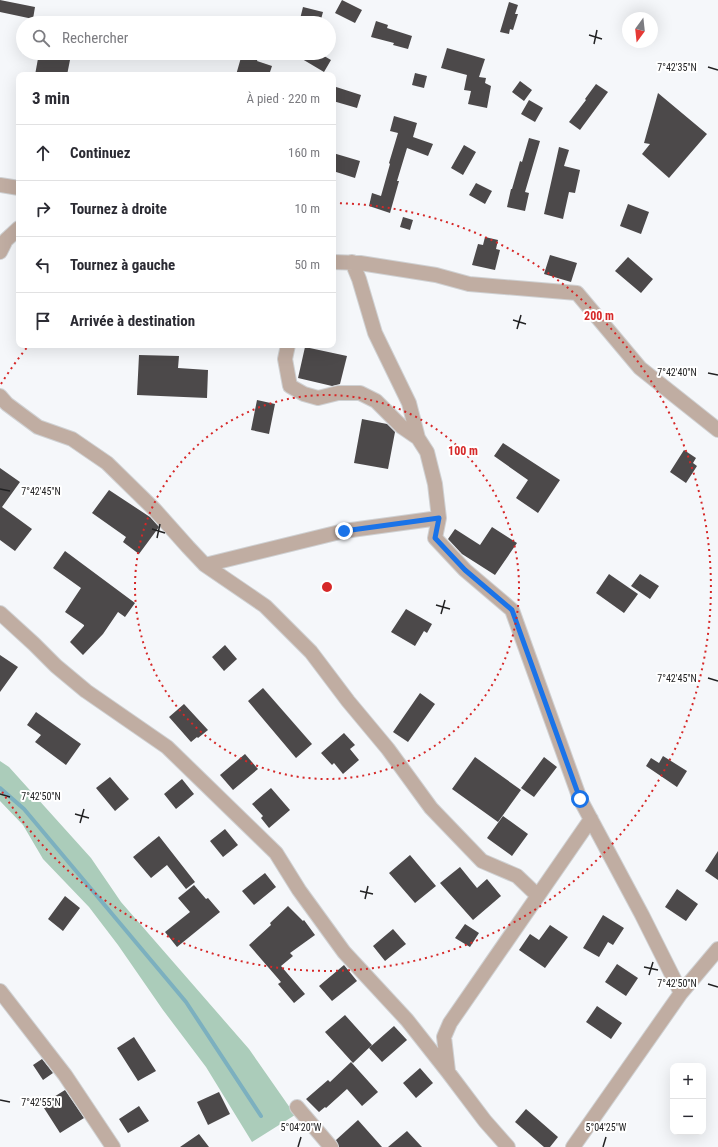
<!DOCTYPE html>
<html lang="fr">
<head>
<meta charset="utf-8">
<style>
	body { margin:0; font-family:"Roboto Condensed",sans-serif; background:#f7f7f7; color:#2b2b33 }
	.controls { position:absolute; right:12px; bottom:12px; display:grid; overflow:hidden; border-radius:8px; box-shadow:0 4px 16px #0002 }
	.controls button { width:36px; height:36px; display:grid; place-items:center; padding:0; border:0; border-bottom:1px solid #e1e1e2; background:#fff; color:#2b2b33; font:20px sans-serif }
	.compass { position:absolute; left:622px; top:12px; width:36px; height:36px; border-radius:50%; background:#fff; box-shadow:0 4px 16px #0002; rotate:195deg }
	.stop { position:absolute; width:12px; height:12px; margin:-9px; border:3px solid #1a73e8; border-radius:50%; background:#fff }
	.stop.end { background:#1a73e8; border-color:#fff; box-shadow:0 1px 4px #0008 }
	.list { margin:0; padding:0; list-style:none }
	h2 { display:flex; justify-content:space-between; align-items:center; height:52px; margin:0; padding:0 16px; font-size:17px }
	h2 small { font-size:13px; font-weight:400; color:#7c7c81 }
	.list li { display:grid; grid-template-columns:26px 1fr auto; gap:12px; align-items:center; box-sizing:border-box; height:56px; padding:0 16px; border-top:1px solid #e1e1e2 }
	.list b { display:block; font-size:15px; white-space:nowrap }
	.list em { font-size:13px; font-style:normal; color:#7c7c81 }
	.icon { flex:none; width:22px; height:22px; fill:none; stroke:currentColor; stroke-width:2; stroke-linecap:round; stroke-linejoin:round }
	.map { position:relative; flex:none; width:718px; height:1147px; overflow:hidden }
	.search { position:absolute; background:#fff; box-shadow:0 4px 16px #0002; left:16px; top:16px; width:320px; height:44px; display:flex; align-items:center; gap:10px; box-sizing:border-box; padding:0 14px; border-radius:22px; color:#7c7c81; font-size:15px }
	.panel { position:absolute; background:#fff; box-shadow:0 4px 16px #0002; left:16px; top:72px; width:320px; height:276px; border-radius:8px }
	.map>svg:first-child { display:block }
</style>
</head>
<body>
<div class="map">
<svg width="718" height="1147" viewBox="0 0 718 1147">
	<rect width="100%" height="100%" fill="#f5f7fa"/>
	<path fill="#abccba" d="M0,761L9,767L91,858L121,902L249,1049L295,1115L252,1142L206,1067L163,1010L118,945L89,907L43,859L23,825L0,801Z"/>
	<g fill="none" stroke-linecap="round" stroke-linejoin="round">
		<path stroke="#7cb0bf" stroke-width="4" d="M0,788L24,809L186,1002L261,1116"/>
	</g>
	<path fill="#4c494a" d="M0,0L35,7L33,19L0,12Z
		M342,0L362,10L355,23L335,13Z
		M509,2L518,5L515,14H518L513,30L510,29L509,34L500,32Z
		M303,7L323,12L320,23H299Z
		M376,21L388,25L387,28L412,36L408,49L393,45L394,43L371,37Z
		M447,48L485,59L479,77L486,78L485,83L491,86L487,108L468,104L471,91L464,90L467,75L441,68Z
		M39,53L70,60L67,75H35Z
		M292,53H319L331,60L324,72Z
		M242,54L258,58L257,61L272,66L269,75H236Z
		M415,73L427,76L424,88L412,85Z
		M520,81L532,90L524,101L512,92Z
		M596,84L608,92L580,130L569,122L586,100L585,99Z
		M333,86L361,95L357,108L333,101Z
		M658,93L707,134L669,178L642,154L650,144L644,143Z
		M529,100L543,108L535,122L521,114Z
		M394,116L417,123L413,137L433,144L428,156L407,148L397,181H399L390,213L369,206L372,193L381,196L390,164L389,163L398,133L390,131Z
		M529,138L540,141L525,192L529,193L525,211L507,207L511,189H512L520,161L522,162Z
		M464,145L476,152L463,175L451,168Z
		M559,147L569,150L564,166L580,170L575,193L569,192L563,219L544,214Z
		M333,153L360,161L355,178L333,171Z
		M476,183L492,191L485,204L469,195Z
		M628,204L649,212L641,234L620,226Z
		M403,217L413,220L410,230L400,227Z
		M485,237L498,240L496,249L500,250L495,270L472,265L478,244L483,245Z
		M550,255L577,263L571,282L544,274Z
		M628,257L653,279L641,293L615,271Z
		M305,347L347,356L340,384L332,386L298,378Z
		M139,355L179,356L178,368L208,370L207,398L137,395Z
		M257,400L275,404L269,434L251,430Z
		M362,419L387,424L395,432L388,469L354,463Z
		M503,443L560,480L538,513L516,498L528,480L494,456Z
		M684,450L696,458L693,463L697,466L686,483L670,472Z
		M0,468L20,482L2,507L32,529L15,551L0,540Z
		M109,490L150,517L159,527L139,554L123,542L126,537L92,513Z
		M492,527L517,543L495,575L462,554L448,539L455,529L480,545Z
		M65,551L135,603L125,617L118,612L103,634L83,655L70,642L84,626V625L65,612L81,588L53,568Z
		M609,574L638,594L624,613L596,593Z
		M640,574L659,586L650,599L631,586Z
		M406,609L432,624L427,633L424,631L415,646L391,632Z
		M225,645L237,659L224,671L212,657Z
		M0,655L18,667L0,692Z
		M263,688L312,744L296,758L248,701Z
		M420,693L435,704L408,742L393,732Z
		M184,704L208,730L198,738L197,737L191,742L169,717Z
		M36,712L81,744L66,765L35,742L41,735L27,725Z
		M344,733L355,745L350,749L359,760L343,774L334,763L332,765L321,753Z
		M245,754L258,769L233,790L220,775Z
		M663,756L687,771L677,787L646,766L651,758L659,763Z
		M475,757L521,790L498,822L452,789Z
		M544,757L557,767L534,797L521,788Z
		M110,777L129,799L115,811L96,788Z
		M182,779L194,794L176,809L164,794Z
		M271,788L290,810L269,828L261,818L263,816L252,804Z
		M503,816L528,834L512,856L487,838Z
		M225,829L238,845L223,857L210,841Z
		M159,836L195,882L186,889L167,865L151,878L133,857Z
		M718,851V880L705,871Z
		M410,855L436,886L415,903L389,873Z
		M460,867L477,888L487,879L501,896L473,920L440,883Z
		M265,873L276,887L254,905L242,891Z
		M194,885L206,899L208,898L220,912L177,947L165,932L190,912L178,898Z
		M677,889L698,904L686,921L665,907Z
		M65,896L80,908L63,931L48,919Z
		M288,906L303,921L304,920L315,935L290,953L293,956L281,966L305,994L294,1003L278,984L281,982L249,945L271,925L270,923Z
		M603,915L624,928L613,945L608,942L599,957L583,948Z
		M465,924L479,933L470,947L455,938Z
		M550,925L568,937L545,968L519,950L530,934L539,940Z
		M393,929L406,944L385,961L373,946Z
		M617,964L638,978L626,996L605,982Z
		M344,965L357,981L332,1001L319,986Z
		M597,1006L622,1023L611,1039L586,1022Z
		M345,1015L372,1045L353,1063L325,1032Z
		M394,1026L407,1040L382,1062L369,1048Z
		M134,1037L156,1071L138,1081L117,1048Z
		M42,1059L53,1073L43,1080L33,1065Z
		M351,1062L378,1092L362,1106L347,1089L326,1108L325,1107L319,1112L306,1099L328,1080L330,1082Z
		M420,1068L433,1083L416,1098L403,1083Z
		M65,1090L84,1118L60,1133L44,1108L51,1103L49,1100Z
		M219,1092L230,1114L208,1125L197,1102Z
		M139,1106L149,1121L128,1133L119,1119Z
		M526,1109L558,1137L550,1147H544L515,1122Z
		M358,1120L382,1147H339L336,1140Z
		M407,1131L422,1147H388Z
		M199,1134L209,1147H180Z"/>
	<g fill="none" stroke-linecap="round" stroke-linejoin="round">
		<defs>
			<path id="street" d="M0,185L19,188
				M0,252L6,240L19,228
				M333,262L360,263L436,275L469,284L577,293L640,368L718,430
				M352,262L359,279L375,333L409,403L418,438
				M288,345L285,359L290,386L304,394L318,398L338,393H360L376,401L402,427L418,438L427,452L435,484L439,518L435,538L465,570L512,610L580,799L642,915L681,993
				M0,396L7,404L38,427L72,439L107,463L155,510L188,547L205,565L265,606L311,652L348,701L388,749L431,808L482,861L517,876L538,896
				M205,565L344,531L439,518
				M0,613L34,644L56,666L86,691L167,747L276,853L299,890L344,952L407,1020L448,1072L485,1121L508,1147
				M0,991L65,1075L113,1147
				M448,1071L444,1037L450,1023L591,819
				M297,1107L331,1147
				M573,1147L681,993L718,949"/>
		</defs>
		<use href="#street" stroke="#cfd1d3" stroke-width="16"/>
		<use href="#street" stroke="#c0ada2" stroke-width="14"/>
	</g>
	<g fill="none" stroke-linecap="round" stroke-linejoin="round">
		<path stroke="#1a73e8" stroke-width="5" d="M344,531L439,518L435,538L465,570L512,610L580,799"/>
	</g>
	<path fill="none" stroke="#222223" stroke-width="1.5" d="M589,35L602,39M594,44L597,30M708,67L718,70M513,320L526,324M517,329L521,315M708,373L718,375M0,489L10,491M152,529L165,533M157,538L160,524M436,605L450,609M441,614L445,600M708,678L718,681M0,794L10,797M75,814L89,818M80,823L84,809M360,891L373,894M365,899L368,886M644,967L658,970M649,975L653,962M708,984L718,987M0,1100L10,1102M298,1147L301,1137M603,1147L606,1137"/>
	<g fill="none" stroke="#d62828" stroke-width="2" stroke-dasharray="2 4">
		<circle cx="327" cy="587" r="192"/>
		<path d="M1 384A384 384 0 0 1 29 345M334 203A384 384 0 1 1 1 790"/>
	</g>
	<g font-size="10" text-anchor="middle" fill="#222223" stroke="#fff" stroke-width="4" stroke-linejoin="round" paint-order="stroke">
		<text x="677" y="71">7°42'35"N</text>
		<text x="677" y="376">7°42'40"N</text>
		<text x="41" y="495">7°42'45"N</text>
		<text x="677" y="682">7°42'45"N</text>
		<text x="41" y="800">7°42'50"N</text>
		<text x="677" y="987">7°42'50"N</text>
		<text x="41" y="1106">7°42'55"N</text>
		<text x="301" y="1131">5°04'20"W</text>
		<text x="606" y="1131">5°04'25"W</text>
	</g>
	<circle cx="327" cy="587" r="6" fill="#d62828" stroke="#fff" stroke-width="2"/>
	<g font-size="12" text-anchor="middle" font-weight="bold" fill="#d62828" stroke="#fff" stroke-width="4" stroke-linejoin="round" paint-order="stroke">
		<text x="599" y="320">200 m</text>
		<text x="463" y="455">100 m</text>
	</g>
</svg>
<div class="controls">
<button>+</button>
<button>−</button>
</div>
<svg class="compass" viewBox="-18 -18 36 36"><path d="M0-13l5 13h-10z" fill="#e53935"/><path d="M0 13l5-13h-10z" fill="#7c7c81"/></svg>
<div class="stop" style="left:580px;top:799px"></div>
<div class="stop end" style="left:344px;top:531px"></div>
<div class="search"><svg class="icon" aria-label="search" viewBox="0 0 24 24"><circle cx="10" cy="10" r="6"/><path d="M15 15l6 6"/></svg>Rechercher</div>
<section class="panel">
<h2>3 min<small>À pied · 220 m</small></h2>
<ul class="list">
<li><svg class="icon" aria-label="ahead" viewBox="0 0 24 24"><path d="M12 20V5M6 11l6-6 6 6"/></svg><div><b>Continuez</b></div><em>160 m</em></li>
<li><svg class="icon" aria-label="right" viewBox="0 0 24 24"><path d="M7 20v-9h11M14 6l5 5-5 5"/></svg><div><b>Tournez à droite</b></div><em>10 m</em></li>
<li><svg class="icon" aria-label="left" viewBox="0 0 24 24"><path d="M17 20v-9H6M10 6l-5 5 5 5"/></svg><div><b>Tournez à gauche</b></div><em>50 m</em></li>
<li><svg class="icon" aria-label="arrive" viewBox="0 0 24 24"><path d="M6 21V4h12l-3 4 3 4H6"/></svg><div><b>Arrivée à destination</b></div></li>
</ul>
</section>
</div>
</body>
</html>
